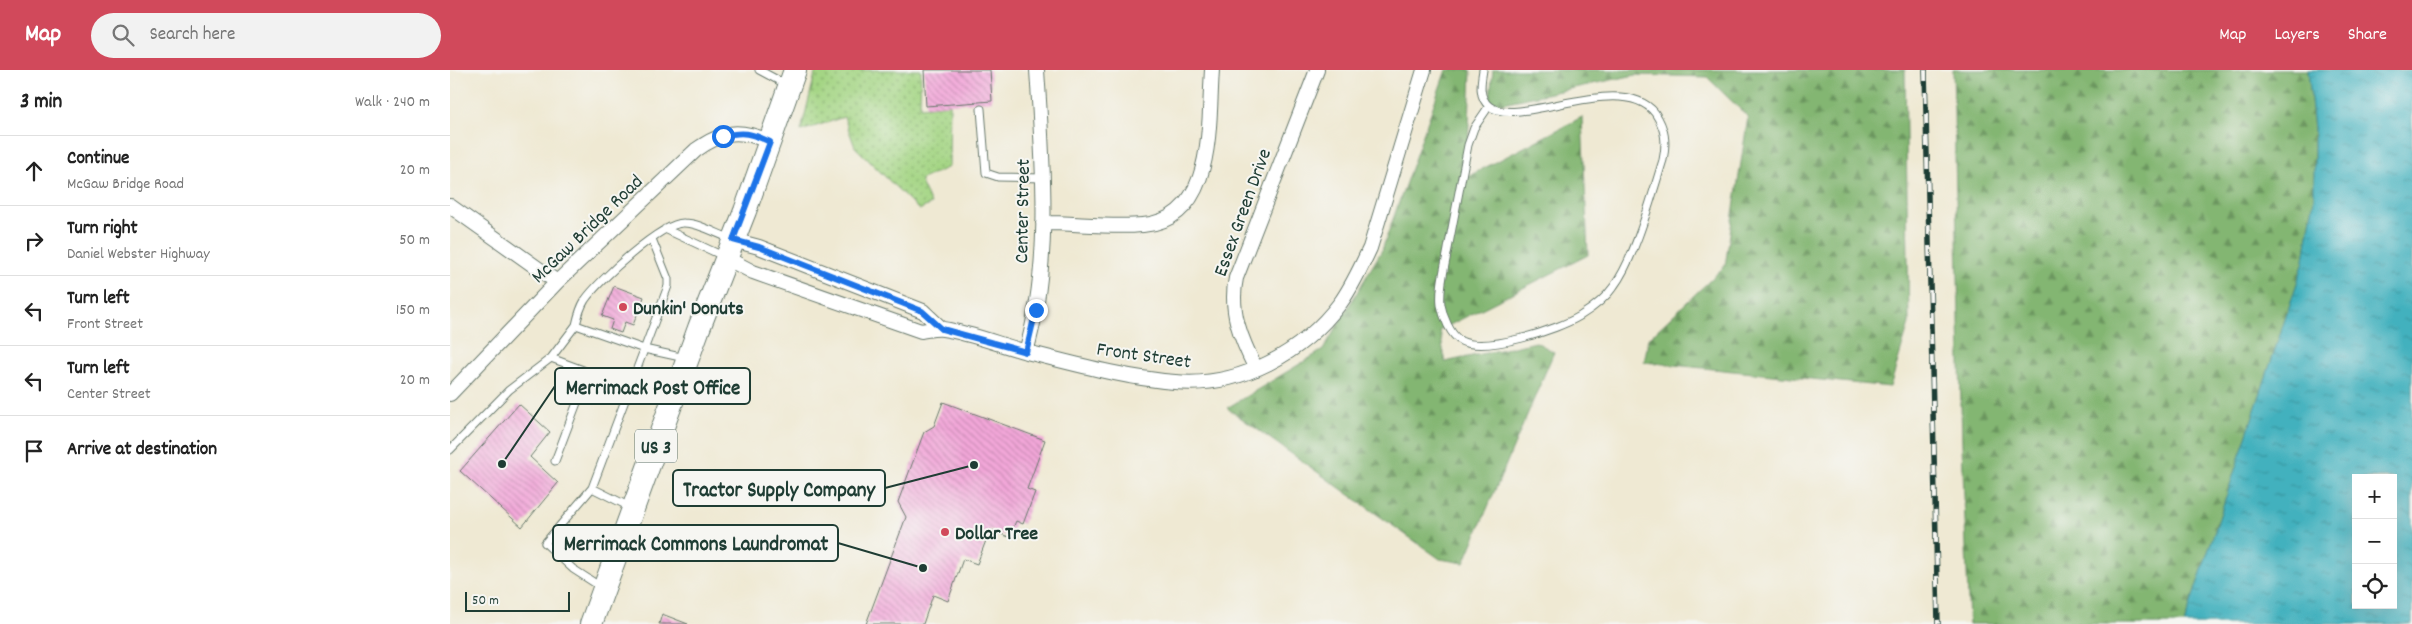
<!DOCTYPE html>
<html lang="en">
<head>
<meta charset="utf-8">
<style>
	body { margin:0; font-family:Dekko,sans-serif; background:#f2f2f2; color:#222 }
	.controls { position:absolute; right:15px; bottom:15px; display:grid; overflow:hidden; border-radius:0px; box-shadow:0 5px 20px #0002 }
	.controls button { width:45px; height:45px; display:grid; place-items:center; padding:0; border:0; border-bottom:1px solid #e0e0e0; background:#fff; color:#222; font:25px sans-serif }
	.scale { position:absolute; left:15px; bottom:12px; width:105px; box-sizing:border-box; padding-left:5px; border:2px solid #1f3d34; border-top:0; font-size:14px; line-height:18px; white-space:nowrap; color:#1f3d34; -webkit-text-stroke:4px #f6f6f2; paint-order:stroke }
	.stop { position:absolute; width:15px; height:15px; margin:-11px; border:4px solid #1a73e8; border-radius:50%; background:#fff }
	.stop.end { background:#1a73e8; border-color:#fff; box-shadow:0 1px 5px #0008 }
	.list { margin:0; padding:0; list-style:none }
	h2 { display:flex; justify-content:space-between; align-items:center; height:65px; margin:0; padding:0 20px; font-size:21px }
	h2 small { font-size:16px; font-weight:400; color:#767676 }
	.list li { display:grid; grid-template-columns:32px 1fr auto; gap:15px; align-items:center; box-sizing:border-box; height:70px; padding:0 20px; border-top:1px solid #e0e0e0 }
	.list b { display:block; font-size:19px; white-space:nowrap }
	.list p { margin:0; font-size:16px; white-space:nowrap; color:#767676 }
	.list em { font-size:16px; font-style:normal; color:#767676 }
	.icon { flex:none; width:28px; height:28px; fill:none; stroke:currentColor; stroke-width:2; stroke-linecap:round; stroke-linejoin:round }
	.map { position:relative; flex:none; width:1962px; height:554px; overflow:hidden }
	header { display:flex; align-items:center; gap:30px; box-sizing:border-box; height:70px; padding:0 25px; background:#d1495b; color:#fff }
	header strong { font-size:24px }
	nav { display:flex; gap:28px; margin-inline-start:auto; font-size:18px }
	.search { width:350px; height:45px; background:#f2f2f2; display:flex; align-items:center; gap:12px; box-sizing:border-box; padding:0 18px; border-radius:28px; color:#767676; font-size:19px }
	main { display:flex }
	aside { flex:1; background:#fff }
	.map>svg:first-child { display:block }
</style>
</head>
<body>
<header>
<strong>Map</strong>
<div class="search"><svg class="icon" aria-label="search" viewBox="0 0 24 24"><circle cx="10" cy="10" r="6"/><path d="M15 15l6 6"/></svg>Search here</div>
<nav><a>Map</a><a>Layers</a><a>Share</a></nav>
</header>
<main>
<aside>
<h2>3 min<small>Walk · 240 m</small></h2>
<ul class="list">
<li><svg class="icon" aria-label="ahead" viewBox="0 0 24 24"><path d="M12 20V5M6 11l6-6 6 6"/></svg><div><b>Continue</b><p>McGaw Bridge Road</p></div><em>20 m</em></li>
<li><svg class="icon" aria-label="right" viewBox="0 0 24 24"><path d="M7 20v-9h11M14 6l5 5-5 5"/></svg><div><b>Turn right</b><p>Daniel Webster Highway</p></div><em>50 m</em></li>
<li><svg class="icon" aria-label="left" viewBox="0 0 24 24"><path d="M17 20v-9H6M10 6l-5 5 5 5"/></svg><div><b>Turn left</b><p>Front Street</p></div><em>150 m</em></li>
<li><svg class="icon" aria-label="left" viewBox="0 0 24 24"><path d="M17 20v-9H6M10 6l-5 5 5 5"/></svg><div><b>Turn left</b><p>Center Street</p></div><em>20 m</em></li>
<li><svg class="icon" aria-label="arrive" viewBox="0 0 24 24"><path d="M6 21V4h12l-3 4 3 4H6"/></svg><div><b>Arrive at destination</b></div></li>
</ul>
</aside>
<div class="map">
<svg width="1962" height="554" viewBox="0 0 1962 554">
	<defs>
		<pattern id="grass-dots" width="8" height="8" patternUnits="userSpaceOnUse" patternTransform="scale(1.25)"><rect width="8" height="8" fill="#a4d584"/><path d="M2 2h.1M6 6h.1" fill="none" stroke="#85ae6d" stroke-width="1.8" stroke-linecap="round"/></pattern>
		<pattern id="forest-firs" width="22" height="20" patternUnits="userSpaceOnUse" patternTransform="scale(1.25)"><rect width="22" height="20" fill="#83b672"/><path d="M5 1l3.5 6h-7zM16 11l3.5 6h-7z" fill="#6b955e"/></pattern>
		<pattern id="water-ripples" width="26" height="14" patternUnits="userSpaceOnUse" patternTransform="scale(1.25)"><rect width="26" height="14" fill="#42b1be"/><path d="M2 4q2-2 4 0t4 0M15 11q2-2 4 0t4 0" fill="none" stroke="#37919b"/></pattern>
		<pattern id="building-back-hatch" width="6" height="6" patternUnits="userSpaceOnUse" patternTransform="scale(1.25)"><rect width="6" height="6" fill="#f3a7d9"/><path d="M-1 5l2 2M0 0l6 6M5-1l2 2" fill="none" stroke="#c489b1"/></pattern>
	</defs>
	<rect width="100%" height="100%" fill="#f6f6f2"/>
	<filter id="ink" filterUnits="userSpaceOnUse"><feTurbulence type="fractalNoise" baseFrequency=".02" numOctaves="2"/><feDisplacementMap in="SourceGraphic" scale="10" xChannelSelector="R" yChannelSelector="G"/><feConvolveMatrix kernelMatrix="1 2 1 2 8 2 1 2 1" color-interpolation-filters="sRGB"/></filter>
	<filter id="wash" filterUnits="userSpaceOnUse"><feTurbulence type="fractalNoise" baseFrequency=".0096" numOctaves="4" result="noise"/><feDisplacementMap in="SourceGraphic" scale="20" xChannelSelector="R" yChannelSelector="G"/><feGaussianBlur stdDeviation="1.12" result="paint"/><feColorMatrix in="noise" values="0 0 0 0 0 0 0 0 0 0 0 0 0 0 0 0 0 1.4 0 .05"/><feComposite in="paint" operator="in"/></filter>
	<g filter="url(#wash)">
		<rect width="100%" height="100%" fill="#efe9d3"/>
		<path fill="url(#grass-dots)" stroke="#62895c" d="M366,0H471L470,37L500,34L499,97L470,110L481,134L469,140L405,77L394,47L351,61Z"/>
		<path fill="url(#forest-firs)" stroke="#517a53" d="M996,0H1021L1017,107L1132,47L1138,185L990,260L995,292L1086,272L1104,282L1014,493L990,489L777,338L873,280L932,180Z
			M1043,0H1455L1459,254L1440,317L1194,292L1199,268L1275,196L1298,47L1257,7L1185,5L1039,36Z
			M1503,0H1858L1864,59V129L1853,195L1734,554H1519L1512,375Z"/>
		<path fill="url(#water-ripples)" stroke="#307779" fill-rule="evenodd" d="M1858,0H1962V554H1734L1853,195L1864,129V59ZM1906,408H1943V535H1906Z"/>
		<g id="blocks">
			<path fill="url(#building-back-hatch)" d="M474,0H540L542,31L476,36Z
				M164,216L194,227L183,255L175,252L171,263L160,259L163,250L152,246Z
				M493,332L595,370L577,419L585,422L573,454L566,451L559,467L540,460L527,494L513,489L498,531L483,525L473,554H416L456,447L448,432L474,362L484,356Z
				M69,334L100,362L80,387L108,413L72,457L10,401Z
				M212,544L238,554H209Z"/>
		</g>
	</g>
	<g filter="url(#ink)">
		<use href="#blocks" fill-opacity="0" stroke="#68796c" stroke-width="1"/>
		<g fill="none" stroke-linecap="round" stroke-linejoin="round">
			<defs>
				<path id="service" d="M309,0L337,15
					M1033,0C1031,12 1028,27 1039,36C1068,59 1171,0 1205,43C1215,58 1217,72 1213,90C1202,125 1185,188 1164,216C1155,229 1143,238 1130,246C1107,260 1036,283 1011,271C1000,265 993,246 991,235C989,217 995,197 998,179C1005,144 1011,110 1018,75L1024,58L1039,36
					M531,39L536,103L548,107L593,108
					M215,159L273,186
					M126,255C128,246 130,238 135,230C148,211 212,152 234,153C249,153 267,164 282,169
					M101,288L133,300L136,309L105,391
					M0,380L59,320L101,288L126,255L194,279L235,288
					M142,418L218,216V209L202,169
					M151,517L123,499L95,473L142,418L180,437"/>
				<path id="minor" d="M0,136L107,212
					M593,153C626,153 660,158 693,155C766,149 758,53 762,0
					M283,170L309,177L473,241L492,259
					M276,188L303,202L471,261C478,260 486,258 493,259C521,263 550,275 577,282C625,294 675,308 725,312C790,318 853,283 891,232C903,215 911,197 920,178L974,0
					M576,282C602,191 593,93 587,0
					M806,299C791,269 779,241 786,208L867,0
					M0,324L107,212L246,80C273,61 289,58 320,72"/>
				<path id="primary" d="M141,554L249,258L295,141L345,0"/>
			</defs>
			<use href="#service" stroke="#68796c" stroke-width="9"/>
			<use href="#minor" stroke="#68796c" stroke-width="16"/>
			<use href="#primary" stroke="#68796c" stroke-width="24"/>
			<use href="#service" stroke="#fff" stroke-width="7"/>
			<use href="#minor" stroke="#fff" stroke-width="14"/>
			<use href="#primary" stroke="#fff" stroke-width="22"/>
			<defs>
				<path id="rail" d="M1475,0L1488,554"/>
			</defs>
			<use href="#rail" stroke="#1f3d34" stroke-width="5.5"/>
			<use href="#rail" stroke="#f6f6f2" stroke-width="4" stroke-dasharray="11" stroke-linecap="butt"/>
		</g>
	</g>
	<g fill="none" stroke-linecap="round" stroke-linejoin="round" filter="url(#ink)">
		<path stroke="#1a73e8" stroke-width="6" d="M273,66C293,61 301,63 320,72L283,170L309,177L472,241L492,259L576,282L586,240"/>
	</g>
	<g fill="#d1495b" stroke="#f6f6f2" stroke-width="2">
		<circle cx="173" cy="237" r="5"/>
		<circle cx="495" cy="462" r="5"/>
	</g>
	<g text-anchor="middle" stroke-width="4" stroke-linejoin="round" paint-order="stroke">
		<rect fill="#f6f6f2" stroke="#60746d" stroke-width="1" x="185" y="359.5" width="42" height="33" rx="4"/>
		<g font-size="19" font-weight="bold" fill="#1f3d34">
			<text x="206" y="383">US 3</text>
		</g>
		<g font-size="20" fill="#1f3d34" stroke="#f6f6f2">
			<text transform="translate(571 141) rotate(-89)" y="7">Center Street</text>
			<text transform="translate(791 142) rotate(-70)" y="7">Essex Green Drive</text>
			<text transform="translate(136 158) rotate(-44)" y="7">McGaw Bridge Road</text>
			<text transform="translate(694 284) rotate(8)" y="7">Front Street</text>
		</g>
		<g font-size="20" font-weight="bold" fill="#1f3d34" stroke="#f6f6f2" text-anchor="start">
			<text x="183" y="244">Dunkin' Donuts</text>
			<text x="505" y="469">Dollar Tree</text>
		</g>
	</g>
	<path fill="none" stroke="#1f3d34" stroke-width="2" d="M52 394L105 316M524 395L435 418M473 498L388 473"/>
	<g fill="#1f3d34" stroke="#f6f6f2" stroke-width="2">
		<circle cx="52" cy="394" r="5"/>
		<circle cx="524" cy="395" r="5"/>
		<circle cx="473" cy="498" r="5"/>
	</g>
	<g fill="#f6f6f2" stroke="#1f3d34" stroke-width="2">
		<rect x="105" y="298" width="195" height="36" rx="5"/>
		<rect x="223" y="400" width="212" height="36" rx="5"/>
		<rect x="103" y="455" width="285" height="36" rx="5"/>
	</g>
	<g font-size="21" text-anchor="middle" font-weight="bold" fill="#1f3d34">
		<text x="203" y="324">Merrimack Post Office</text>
		<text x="329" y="426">Tractor Supply Company</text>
		<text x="246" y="480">Merrimack Commons Laundromat</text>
	</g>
</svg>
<div class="controls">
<button>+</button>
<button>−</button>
<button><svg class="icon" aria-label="locate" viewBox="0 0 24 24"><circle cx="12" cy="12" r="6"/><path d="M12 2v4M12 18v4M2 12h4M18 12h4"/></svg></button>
</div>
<div class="scale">50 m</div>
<div class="stop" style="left:273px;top:66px"></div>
<div class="stop end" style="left:586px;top:240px"></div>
</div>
</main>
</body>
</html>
